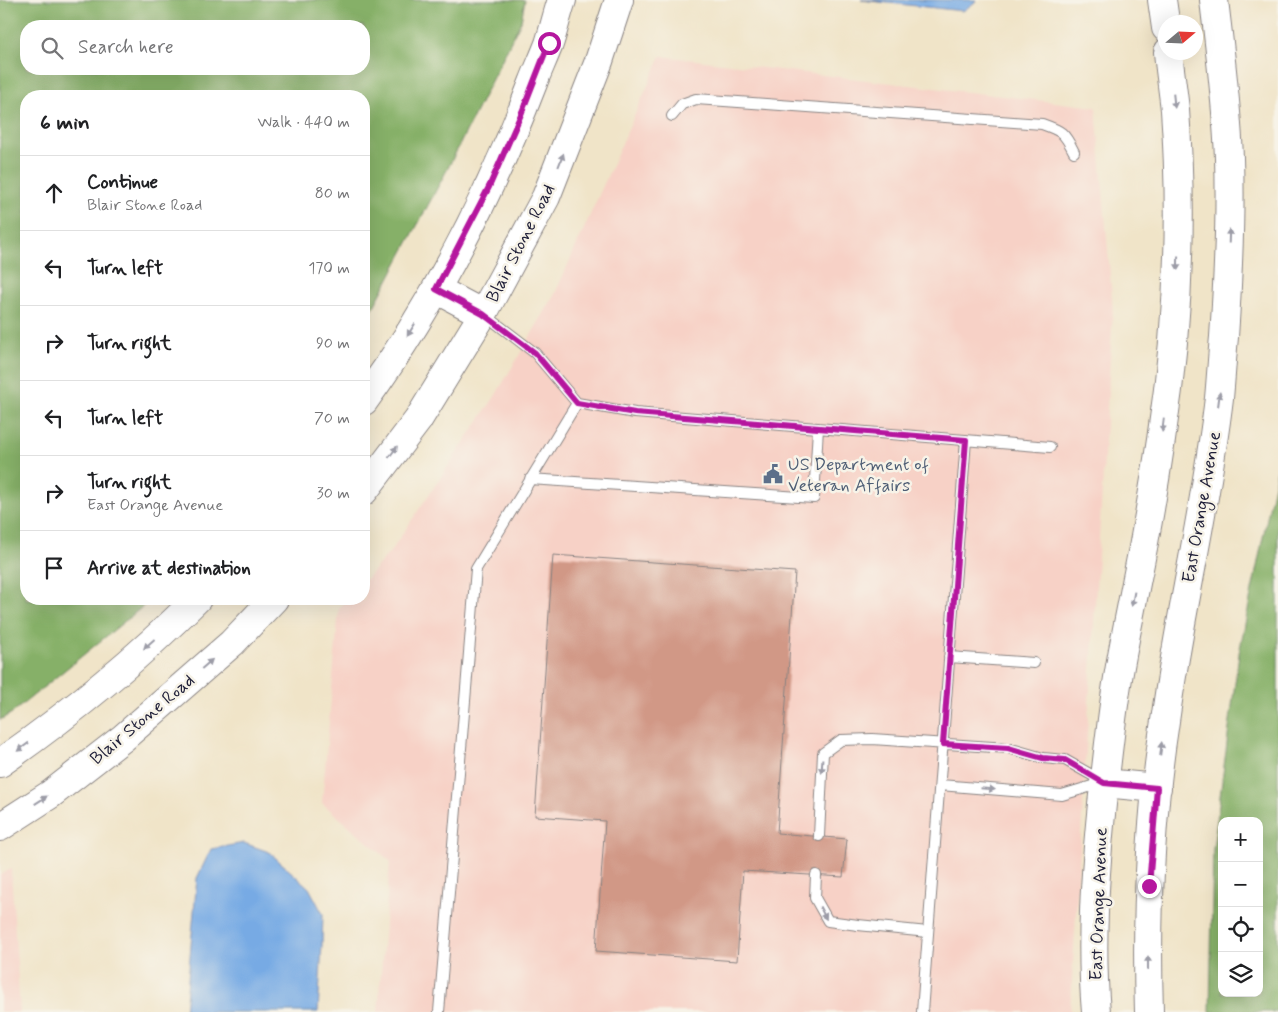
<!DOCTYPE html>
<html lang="en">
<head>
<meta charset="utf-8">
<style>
	body { margin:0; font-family:Mynerve,sans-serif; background:#f2f2f2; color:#202124 }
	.controls { position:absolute; right:15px; bottom:15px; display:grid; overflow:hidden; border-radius:10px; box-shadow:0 5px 20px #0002 }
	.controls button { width:45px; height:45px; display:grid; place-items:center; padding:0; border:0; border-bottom:1px solid #e0e0e0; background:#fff; color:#202124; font:25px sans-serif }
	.compass { position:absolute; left:1158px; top:15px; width:45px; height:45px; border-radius:50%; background:#fff; box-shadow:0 5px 20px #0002; rotate:71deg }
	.stop { position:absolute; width:15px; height:15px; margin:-11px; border:4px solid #b5179e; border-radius:50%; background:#fff }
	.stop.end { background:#b5179e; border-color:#fff; box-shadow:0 1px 5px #0008 }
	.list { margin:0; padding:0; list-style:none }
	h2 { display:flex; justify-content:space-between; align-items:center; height:65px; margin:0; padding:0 20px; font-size:21px }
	h2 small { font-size:16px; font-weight:400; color:#757577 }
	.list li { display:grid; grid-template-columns:32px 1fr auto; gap:15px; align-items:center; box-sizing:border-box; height:75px; padding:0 20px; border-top:1px solid #e0e0e0 }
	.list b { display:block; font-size:19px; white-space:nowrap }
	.list p { margin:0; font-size:16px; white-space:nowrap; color:#757577 }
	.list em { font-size:16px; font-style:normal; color:#757577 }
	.icon { flex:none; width:28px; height:28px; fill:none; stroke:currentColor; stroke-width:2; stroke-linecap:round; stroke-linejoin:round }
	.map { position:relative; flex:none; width:1278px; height:1012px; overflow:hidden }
	.search { position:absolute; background:#fff; box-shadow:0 5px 20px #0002; left:20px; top:20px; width:350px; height:55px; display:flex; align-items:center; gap:12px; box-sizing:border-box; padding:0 18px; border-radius:20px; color:#757577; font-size:19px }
	.panel { position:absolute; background:#fff; box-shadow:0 5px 20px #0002; left:20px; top:90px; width:350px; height:515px; border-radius:20px }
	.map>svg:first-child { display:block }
</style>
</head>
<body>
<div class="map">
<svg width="1278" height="1012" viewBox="0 0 1278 1012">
	<rect width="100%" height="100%" fill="#f7f3e8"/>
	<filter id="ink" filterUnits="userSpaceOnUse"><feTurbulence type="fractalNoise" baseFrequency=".02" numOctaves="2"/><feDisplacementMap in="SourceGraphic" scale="10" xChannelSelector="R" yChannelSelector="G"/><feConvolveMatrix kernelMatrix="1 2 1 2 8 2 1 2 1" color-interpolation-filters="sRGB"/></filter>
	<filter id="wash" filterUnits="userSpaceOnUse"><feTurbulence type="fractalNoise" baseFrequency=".0096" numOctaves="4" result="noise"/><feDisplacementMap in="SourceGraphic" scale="20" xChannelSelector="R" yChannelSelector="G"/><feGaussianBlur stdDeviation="1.12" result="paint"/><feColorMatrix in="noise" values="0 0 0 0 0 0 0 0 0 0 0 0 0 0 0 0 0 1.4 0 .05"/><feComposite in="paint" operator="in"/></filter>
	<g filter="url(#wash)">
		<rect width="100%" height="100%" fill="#f0e4c8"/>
		<path fill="#f7d1c6" d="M661,56L1096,107L1113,311L1070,1012H378L390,861L322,803L339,608L348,599H364V581L391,551L494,398L554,296Z
			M11,869L20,1012H0V875Z"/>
		<path fill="#86b068" stroke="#546952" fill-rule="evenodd" d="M0,0H525L521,21L448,168L364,325V96H26V599H152L12,713L0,720ZM364,26V69H26V26Z
			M1278,465V1012H1210L1213,849L1239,653ZM1222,821H1259V993H1222Z"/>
		<path fill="#77aae4" stroke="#4c6690" d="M861,0H976L975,2L963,11Z
			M244,843L269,852L309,888L323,914L322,945L318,1012H185L197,878L211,849Z"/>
		<g id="blocks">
			<path fill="#d19886" d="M553,555L795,572L777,833L847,839L843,877L743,871L737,961L596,951L605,821L535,816Z"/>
		</g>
	</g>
	<g filter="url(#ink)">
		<use href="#blocks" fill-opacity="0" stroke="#898382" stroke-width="1"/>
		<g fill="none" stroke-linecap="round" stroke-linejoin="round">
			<defs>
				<path id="lane" d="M672,116L682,104L696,99L1042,124C1062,131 1064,132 1074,152
					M484,314L535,353L577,403L635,413L1050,447
					M530,479L814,498L818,428
					M949,657L1034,663
					M940,785L1062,795L1102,783
					M819,836L823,753L841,740L872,739L1008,748L1043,758L1065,760L1104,782
					M816,875L815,898L828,921L858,925L928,932
					M439,1012L476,569L577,403
					M922,1012L966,440"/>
				<path id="secondary" d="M1162,0L1166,28
					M436,289L483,314
					M364,401C434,304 490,195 533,83C538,70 544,57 549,44C554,29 557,14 562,0
					M364,491L418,420L483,314L546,197L599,61L619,0
					M0,763C70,714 137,659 197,599
					M1104,783L1157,788
					M0,827L51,794L123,738L232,643L274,599
					M1096,1012C1090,943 1095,873 1102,804C1107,762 1111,720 1118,678C1123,647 1130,615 1136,583C1146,535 1154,488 1161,440C1178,331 1183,220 1175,110C1173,91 1170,72 1168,52
					M1149,1012C1146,915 1150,817 1165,721C1180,613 1206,507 1219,398C1221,378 1222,357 1224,337C1228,277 1231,217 1229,158C1227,105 1220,52 1214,0"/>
			</defs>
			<use href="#lane" stroke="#898382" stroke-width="12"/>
			<use href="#secondary" stroke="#898382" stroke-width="30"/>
			<use href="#lane" stroke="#fff" stroke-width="10"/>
			<use href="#secondary" stroke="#fff" stroke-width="28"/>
		</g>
		<defs><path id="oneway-solid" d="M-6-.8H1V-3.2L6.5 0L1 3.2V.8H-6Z" transform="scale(1.25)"/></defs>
		<g fill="#9c9ca7">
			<use href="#oneway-solid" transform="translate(1174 101) rotate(84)"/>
			<use href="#oneway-solid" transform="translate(561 160) rotate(-69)"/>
			<use href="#oneway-solid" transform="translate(1229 236) rotate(-88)"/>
			<use href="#oneway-solid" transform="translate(1178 263) rotate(91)"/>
			<use href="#oneway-solid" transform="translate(411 330) rotate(122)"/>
			<use href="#oneway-solid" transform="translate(1219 399) rotate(-83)"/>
			<use href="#oneway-solid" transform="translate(1163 425) rotate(97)"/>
			<use href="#oneway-solid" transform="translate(393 452) rotate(-53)"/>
			<use href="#oneway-solid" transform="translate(1133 599) rotate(101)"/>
			<use href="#oneway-solid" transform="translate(149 644) rotate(138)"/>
			<use href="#oneway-solid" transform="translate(207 664) rotate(-41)"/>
			<use href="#oneway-solid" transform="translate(23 747) rotate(144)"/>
			<use href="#oneway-solid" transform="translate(1161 749) rotate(-84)"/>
			<use href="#oneway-solid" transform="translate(822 766) rotate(93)"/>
			<use href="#oneway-solid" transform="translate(988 789) rotate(5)"/>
			<use href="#oneway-solid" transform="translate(41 800) rotate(-33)"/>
			<use href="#oneway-solid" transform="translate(823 913) rotate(62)"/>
			<use href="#oneway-solid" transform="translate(1148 963) rotate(-90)"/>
		</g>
	</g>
	<g fill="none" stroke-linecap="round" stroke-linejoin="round" filter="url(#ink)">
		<path stroke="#b5179e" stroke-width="6" d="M549,43L522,112L489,187L436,289L483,314L535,353L577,403L635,413L966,440L943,744L1008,748L1043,758L1065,760L1104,783L1157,788L1149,886"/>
	</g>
	<defs>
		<symbol id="civic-bare" viewBox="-9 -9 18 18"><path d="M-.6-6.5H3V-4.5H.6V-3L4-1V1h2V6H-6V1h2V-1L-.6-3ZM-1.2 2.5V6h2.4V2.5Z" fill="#5c6f8a" stroke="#f7f3e8" stroke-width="2.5" paint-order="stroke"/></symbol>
	</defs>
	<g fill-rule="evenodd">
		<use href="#civic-bare" x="759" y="460" width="28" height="28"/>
	</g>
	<g text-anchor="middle" stroke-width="5" stroke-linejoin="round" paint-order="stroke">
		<g font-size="18" fill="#22223b" stroke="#f7f3e8">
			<text transform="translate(520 243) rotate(-63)" y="6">Blair Stone Road</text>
			<text transform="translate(1201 507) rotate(-80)" y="6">East Orange Avenue</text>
			<text transform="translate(142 719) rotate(-40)" y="6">Blair Stone Road</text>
			<text transform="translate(1098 904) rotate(-88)" y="6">East Orange Avenue</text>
		</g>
		<g font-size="18" fill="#4e5e75" stroke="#f7f3e8" text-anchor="start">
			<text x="788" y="470">US Department of<tspan x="788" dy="21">Veteran Affairs</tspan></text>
		</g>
	</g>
</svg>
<div class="controls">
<button>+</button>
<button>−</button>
<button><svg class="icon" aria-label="locate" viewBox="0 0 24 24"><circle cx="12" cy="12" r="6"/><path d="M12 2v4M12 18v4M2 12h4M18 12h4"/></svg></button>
<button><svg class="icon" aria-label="layers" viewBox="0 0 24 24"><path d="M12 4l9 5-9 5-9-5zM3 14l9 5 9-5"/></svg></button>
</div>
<svg class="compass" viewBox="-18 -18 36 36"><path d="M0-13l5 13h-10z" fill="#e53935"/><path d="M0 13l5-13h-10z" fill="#757577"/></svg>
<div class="stop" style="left:549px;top:43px"></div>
<div class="stop end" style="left:1149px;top:886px"></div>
<div class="search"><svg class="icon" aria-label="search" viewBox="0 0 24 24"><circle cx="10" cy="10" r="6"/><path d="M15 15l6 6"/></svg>Search here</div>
<section class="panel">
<h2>6 min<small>Walk · 440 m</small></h2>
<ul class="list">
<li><svg class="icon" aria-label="ahead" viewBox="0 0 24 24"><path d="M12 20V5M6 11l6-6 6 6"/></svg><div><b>Continue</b><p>Blair Stone Road</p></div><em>80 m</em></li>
<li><svg class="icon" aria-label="left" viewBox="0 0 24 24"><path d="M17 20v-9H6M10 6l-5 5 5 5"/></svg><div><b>Turn left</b></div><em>170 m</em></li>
<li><svg class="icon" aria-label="right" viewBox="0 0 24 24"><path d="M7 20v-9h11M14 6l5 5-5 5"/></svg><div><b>Turn right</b></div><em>90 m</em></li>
<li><svg class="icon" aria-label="left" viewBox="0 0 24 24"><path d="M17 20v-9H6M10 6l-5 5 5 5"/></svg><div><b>Turn left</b></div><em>70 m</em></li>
<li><svg class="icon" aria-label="right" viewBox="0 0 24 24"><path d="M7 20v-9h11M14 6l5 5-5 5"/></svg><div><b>Turn right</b><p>East Orange Avenue</p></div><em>30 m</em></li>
<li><svg class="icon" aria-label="arrive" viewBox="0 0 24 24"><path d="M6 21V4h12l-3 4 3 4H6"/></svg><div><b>Arrive at destination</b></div></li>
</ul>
</section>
</div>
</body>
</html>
